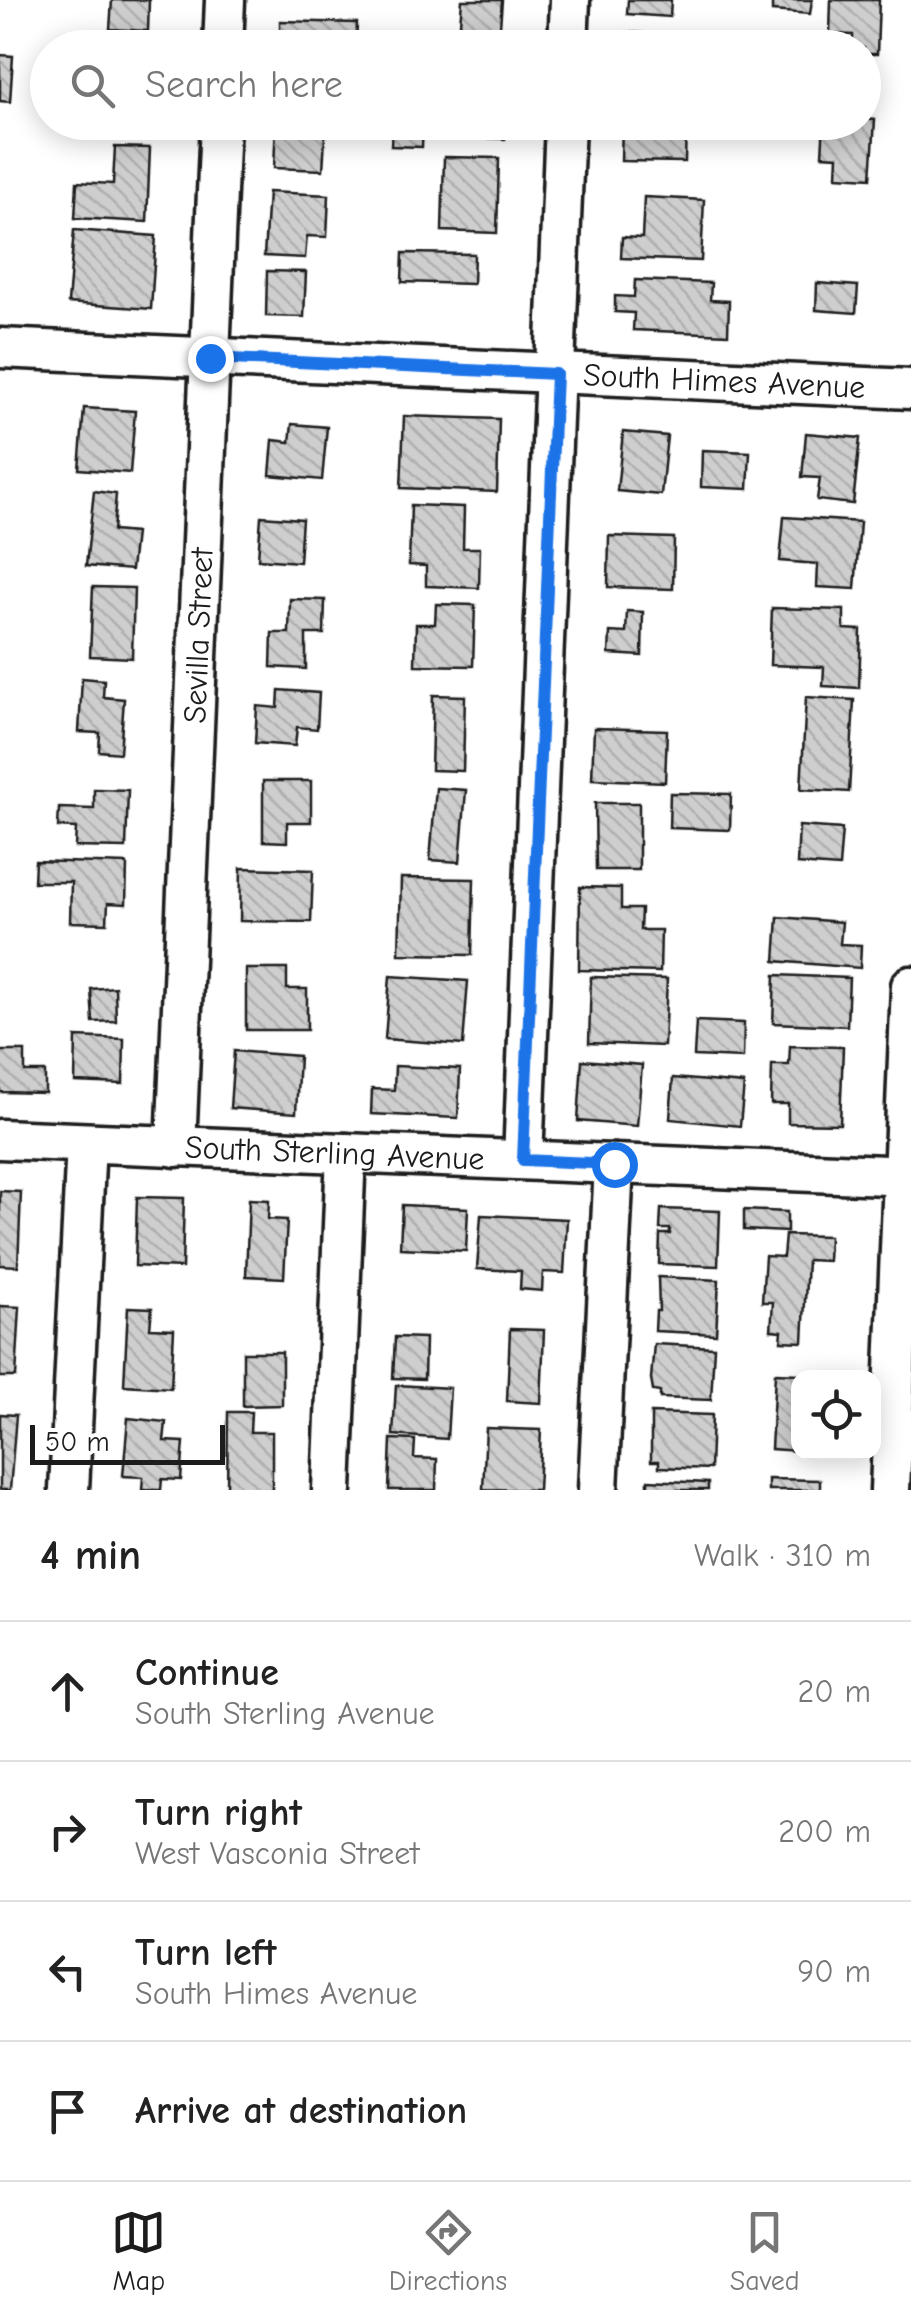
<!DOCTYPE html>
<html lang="en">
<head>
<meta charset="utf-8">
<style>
	body { margin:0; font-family:"Comic Neue",sans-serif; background:#f6f6f6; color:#222 }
	.controls { position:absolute; right:30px; bottom:30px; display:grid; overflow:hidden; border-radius:20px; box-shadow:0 5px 25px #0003 }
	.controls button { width:90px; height:90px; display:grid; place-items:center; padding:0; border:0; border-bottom:2px solid #e0e0e0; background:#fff; color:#222; font:50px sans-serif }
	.scale { position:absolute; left:30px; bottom:25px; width:195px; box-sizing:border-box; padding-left:10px; border:5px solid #1c1c1c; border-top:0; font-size:28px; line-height:35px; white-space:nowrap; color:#1c1c1c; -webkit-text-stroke:8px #fff; paint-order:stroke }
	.stop { position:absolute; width:30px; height:30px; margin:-22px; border:8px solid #1a73e8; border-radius:50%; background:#fff }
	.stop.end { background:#1a73e8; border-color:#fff; box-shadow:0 2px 10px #0008 }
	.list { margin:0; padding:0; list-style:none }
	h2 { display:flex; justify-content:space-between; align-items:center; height:130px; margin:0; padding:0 40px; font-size:42px }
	h2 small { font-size:32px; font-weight:400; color:#767676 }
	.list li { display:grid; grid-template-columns:65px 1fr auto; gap:30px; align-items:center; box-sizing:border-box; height:140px; padding:0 40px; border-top:2px solid #e0e0e0 }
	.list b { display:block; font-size:38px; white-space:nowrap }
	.list p { margin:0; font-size:32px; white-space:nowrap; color:#767676 }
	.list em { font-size:32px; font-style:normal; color:#767676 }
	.icon { flex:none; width:55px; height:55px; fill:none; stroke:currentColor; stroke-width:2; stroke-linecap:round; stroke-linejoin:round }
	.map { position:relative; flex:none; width:911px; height:1490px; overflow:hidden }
	.search { position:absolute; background:#fff; box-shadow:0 5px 25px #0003; left:30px; right:30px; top:30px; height:110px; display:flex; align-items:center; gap:25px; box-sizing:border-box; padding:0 35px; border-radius:55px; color:#767676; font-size:38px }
	.sheet { height:690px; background:#fff }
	nav { display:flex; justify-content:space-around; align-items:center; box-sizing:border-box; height:140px; border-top:2px solid #e0e0e0; background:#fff; font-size:28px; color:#767676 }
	nav a { display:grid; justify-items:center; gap:5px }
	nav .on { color:#1c1c1c }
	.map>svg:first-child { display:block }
</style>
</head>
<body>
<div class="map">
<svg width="911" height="1490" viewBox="0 0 911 1490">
	<defs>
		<pattern id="building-back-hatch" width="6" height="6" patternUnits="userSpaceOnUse" patternTransform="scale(2.5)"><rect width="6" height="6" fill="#cecece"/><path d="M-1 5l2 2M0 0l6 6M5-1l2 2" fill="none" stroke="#b0b0b0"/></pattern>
	</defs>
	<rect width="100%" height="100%" fill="#fff"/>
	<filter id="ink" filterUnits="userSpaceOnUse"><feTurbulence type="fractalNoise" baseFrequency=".01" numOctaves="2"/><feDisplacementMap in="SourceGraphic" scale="20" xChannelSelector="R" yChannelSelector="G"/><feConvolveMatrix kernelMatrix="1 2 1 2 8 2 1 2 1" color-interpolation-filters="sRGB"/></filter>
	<g filter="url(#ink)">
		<path fill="url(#building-back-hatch)" stroke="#1c1c1c" stroke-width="2.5" d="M112,0H149L148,31L110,29Z
			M462,0H502L499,40L459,36Z
			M628,0H671L670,17L627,14Z
			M772,0H812L810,14L772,11Z
			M831,0H879L877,54H864V48H853V35L830,34Z
			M280,21L357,23L356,48H280Z
			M627,32L671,35L670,48H626Z
			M0,55L13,56L10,102L0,101Z
			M864,119L875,120L871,178L837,176L838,156L822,155L824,122H864Z
			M276,122H326L323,170L274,168Z
			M392,122H423L422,147L391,146Z
			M437,122H505V139L436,136Z
			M622,123L686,124L685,162L621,161Z
			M115,147L150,148L147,222L75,218L77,182L113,184Z
			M444,157L499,158L497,233L442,231Z
			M268,192L329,195L327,237L307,236L305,258L264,256Z
			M644,197L704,200L701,261L621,258L622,237L642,238Z
			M74,230L156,236L151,309L68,303Z
			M403,253L474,254L473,284L402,282Z
			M267,271L306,272L304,317L266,316Z
			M635,280L711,283L710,300L729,301L728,334L633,330L634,313L615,312V296L634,297Z
			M817,283L858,286L856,313L816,310Z
			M84,408L135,411L130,473L79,469Z
			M404,416L499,419L497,492L401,488Z
			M292,424L327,427L322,480L270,475L273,440L290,442Z
			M623,432L667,436L661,495L617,491Z
			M806,433L860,438L853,504L817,500L820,478L802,477Z
			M702,450L750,452L748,489L701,487Z
			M94,491L116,494L113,531L135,533L131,570L86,566Z
			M411,505L464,507L463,548H480L479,588L426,586V566L409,565Z
			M261,516L302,519L299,562L258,559Z
			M784,517L860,522L855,589L817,587L818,564L780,561Z
			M609,536L674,538L673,589L608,587Z
			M93,587L134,588L132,658L90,656Z
			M290,599L325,600L324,634H306V669L271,667L272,633H289Z
			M436,604L475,605L473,666L415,665L416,624H435Z
			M772,608L844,610V629L861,630L859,688L823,686L824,667L770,665Z
			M627,611L643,612L642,656L609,654L610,632L626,633Z
			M82,678L104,680L103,697L124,699L120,753L99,751L100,733L79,732Z
			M279,690L319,693L317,729L297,727L295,746L255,743L257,706L278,708Z
			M433,695L465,696L463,771L431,770Z
			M806,697L854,700L849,792L801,789Z
			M594,728L667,730L665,782L592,779Z
			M263,781H311V822H287V842L263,841Z
			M436,788L466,790L460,862L430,860Z
			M94,789L128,790L126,848L75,847L76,828L58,827L59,808L94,809Z
			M670,793L731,794L730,830L669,828Z
			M595,803H639V870H596Z
			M799,826L842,829L839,867L797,864Z
			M35,861L127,864L126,904L108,903L107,923L70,922L71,882H34Z
			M241,868L313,870L311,922L240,921Z
			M401,878L474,879L472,955L399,954Z
			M580,887L621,888V909H641L640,930H661L660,972L579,970Z
			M778,917L842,922L840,944L861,945L860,968L775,961Z
			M246,969H287V989H307V1030H246Z
			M775,975L849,978L847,1026L773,1023Z
			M390,976L468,981L463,1045L385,1039Z
			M591,977L667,979L664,1046L589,1043Z
			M115,987L116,1021L93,1022L91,989Z
			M696,1021L744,1023L743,1058L694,1056Z
			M76,1037L124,1039L123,1084L75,1082Z
			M790,1046L843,1047L840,1124L788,1123V1104H771L772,1065H789Z
			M0,1051H25V1072H45V1093L0,1092Z
			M234,1051L299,1056L296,1113L230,1108Z
			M582,1060L642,1065L637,1126L578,1121Z
			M395,1066L460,1069L458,1118L371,1114L372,1089L394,1090Z
			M673,1078L744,1084L740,1126L670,1119Z
			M0,1191L21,1192L18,1266L0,1265Z
			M137,1197L184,1198L182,1268L135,1266Z
			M249,1199L269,1200L268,1219L287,1220L284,1278L246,1276Z
			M402,1205L468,1208L466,1251L400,1248Z
			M661,1209L720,1211L718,1266L659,1264L660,1234H670V1229H660Z
			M744,1210L787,1212V1232L744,1230Z
			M481,1215L567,1219L564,1273L543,1272L542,1291L520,1289L521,1271L477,1269Z
			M785,1235L829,1236L828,1261L807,1260L803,1342L781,1341L782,1331L771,1330L773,1302H762L765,1256L783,1257Z
			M658,1277L719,1280L716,1334L655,1331L656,1311H659Z
			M0,1306L20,1307L16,1377H0Z
			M128,1307L152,1308L150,1328L174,1329L171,1388L124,1385Z
			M510,1329L544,1330L541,1403L507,1401Z
			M395,1337L425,1338L424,1379L393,1378Z
			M654,1344L714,1347L711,1400L660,1398V1392L653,1391L651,1379Z
			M243,1352H282V1405L243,1406Z
			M775,1373L824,1375L798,1378V1451L771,1449Z
			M396,1385L450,1388L447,1439L393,1435Z
			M228,1412H251L250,1432H272V1490H227Z
			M651,1413L712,1415L710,1469L659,1467V1461H651Z
			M0,1414L16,1415L10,1490H0Z
			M128,1418L166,1422L164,1441L184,1442L181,1480L162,1479L161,1490H142L143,1477L123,1476Z
			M486,1428L541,1430L538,1490L483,1489Z
			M391,1439L415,1440L414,1458L437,1459L436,1490H389Z
			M768,1479L820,1480V1490H768Z
			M648,1480L708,1483V1490H648Z"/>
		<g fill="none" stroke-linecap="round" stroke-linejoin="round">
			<defs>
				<g id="minor">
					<path d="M223,48L225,0"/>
					<path d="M568,48L570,0"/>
					<path id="s1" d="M0,348L911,389"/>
					<path id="s2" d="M0,1139L911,1176"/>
					<path id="s3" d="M176,1147L220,122"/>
					<path d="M523,1160L565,122"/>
					<path d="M69,1490L86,1143"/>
					<path d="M332,1490L346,1153"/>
					<path d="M598,1490L614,1164"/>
					<path d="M890,1490L911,986"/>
				</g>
			</defs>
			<use href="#minor" stroke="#1c1c1c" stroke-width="45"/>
			<use href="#minor" stroke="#fff" stroke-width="38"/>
		</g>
	</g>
	<g fill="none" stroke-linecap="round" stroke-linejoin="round" filter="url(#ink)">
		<path stroke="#1a73e8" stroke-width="12" d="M210,358L556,374L523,1160L614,1164"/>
	</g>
	<g text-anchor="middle" stroke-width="8" stroke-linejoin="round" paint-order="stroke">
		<g font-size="32" fill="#1c1c1c" stroke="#fff">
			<text dy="11" stroke="none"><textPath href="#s1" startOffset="725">South Himes Avenue</textPath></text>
			<text dy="11" stroke="none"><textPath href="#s3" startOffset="512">Sevilla Street</textPath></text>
			<text dy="11" stroke="none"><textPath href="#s2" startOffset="335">South Sterling Avenue</textPath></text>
		</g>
	</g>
</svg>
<div class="controls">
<button><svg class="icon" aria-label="locate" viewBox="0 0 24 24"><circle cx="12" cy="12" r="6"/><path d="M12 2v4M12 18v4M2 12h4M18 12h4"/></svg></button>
</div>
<div class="scale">50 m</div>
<div class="stop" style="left:614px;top:1164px"></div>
<div class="stop end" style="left:210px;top:358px"></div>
<div class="search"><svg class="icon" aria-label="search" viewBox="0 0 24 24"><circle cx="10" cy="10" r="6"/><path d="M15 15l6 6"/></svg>Search here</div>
</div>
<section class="sheet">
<h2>4 min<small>Walk · 310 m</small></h2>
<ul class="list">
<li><svg class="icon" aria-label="ahead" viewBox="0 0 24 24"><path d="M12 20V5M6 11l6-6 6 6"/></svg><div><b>Continue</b><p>South Sterling Avenue</p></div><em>20 m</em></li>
<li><svg class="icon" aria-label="right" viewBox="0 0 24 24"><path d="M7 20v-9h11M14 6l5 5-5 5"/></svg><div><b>Turn right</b><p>West Vasconia Street</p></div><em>200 m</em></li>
<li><svg class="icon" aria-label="left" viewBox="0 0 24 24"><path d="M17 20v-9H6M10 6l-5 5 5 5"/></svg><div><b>Turn left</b><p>South Himes Avenue</p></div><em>90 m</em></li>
<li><svg class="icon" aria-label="arrive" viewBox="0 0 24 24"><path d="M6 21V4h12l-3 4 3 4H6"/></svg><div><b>Arrive at destination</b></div></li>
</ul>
</section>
<nav>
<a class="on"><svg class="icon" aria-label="map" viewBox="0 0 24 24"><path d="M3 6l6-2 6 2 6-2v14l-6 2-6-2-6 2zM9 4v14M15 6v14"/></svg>Map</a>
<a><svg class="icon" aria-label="directions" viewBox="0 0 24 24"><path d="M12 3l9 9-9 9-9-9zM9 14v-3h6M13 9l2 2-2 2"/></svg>Directions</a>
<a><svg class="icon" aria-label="saved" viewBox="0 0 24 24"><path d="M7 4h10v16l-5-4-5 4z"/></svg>Saved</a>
</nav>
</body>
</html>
